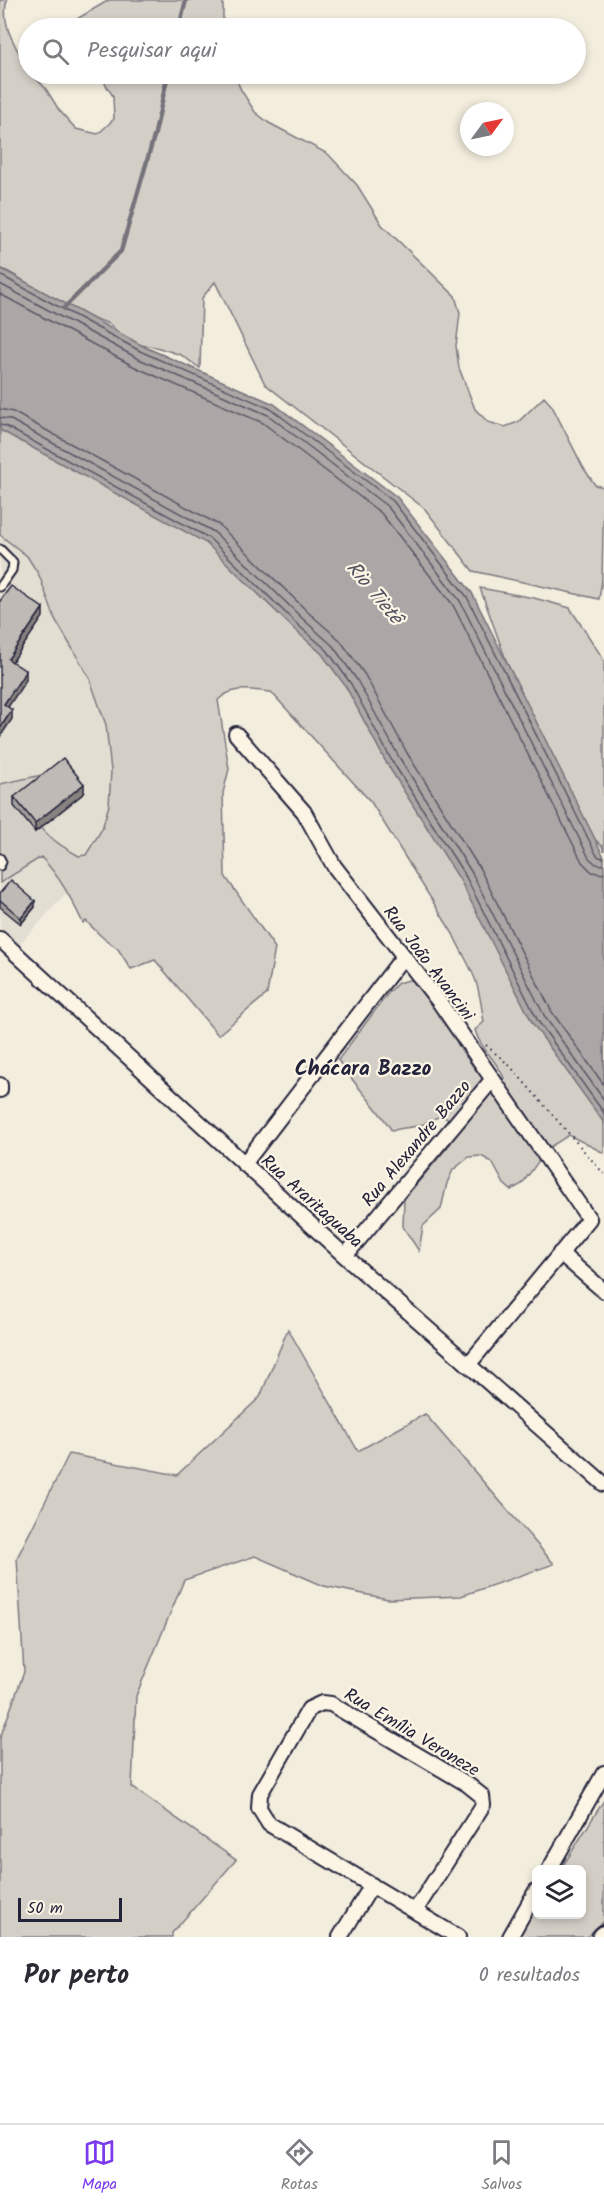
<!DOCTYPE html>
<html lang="pt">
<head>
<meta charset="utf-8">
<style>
	body { margin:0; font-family:Kalam,sans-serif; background:#f2f2f3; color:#2b2b33 }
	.controls { position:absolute; right:18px; bottom:18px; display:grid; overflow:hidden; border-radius:9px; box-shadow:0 3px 9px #0003 }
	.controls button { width:54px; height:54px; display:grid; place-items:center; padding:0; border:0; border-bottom:2px solid #e1e1e2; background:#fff; color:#2b2b33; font:30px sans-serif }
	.compass { position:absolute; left:460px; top:102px; width:54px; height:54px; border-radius:50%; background:#fff; box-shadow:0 3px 9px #0003; rotate:57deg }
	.scale { position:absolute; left:18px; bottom:15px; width:104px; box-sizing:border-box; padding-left:6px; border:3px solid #22223b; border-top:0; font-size:16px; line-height:21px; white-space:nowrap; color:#22223b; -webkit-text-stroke:4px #fcf5e5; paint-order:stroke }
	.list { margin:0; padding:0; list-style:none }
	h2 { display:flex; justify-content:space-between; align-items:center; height:78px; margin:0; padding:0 24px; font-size:26px }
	h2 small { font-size:20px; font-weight:400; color:#7c7c81 }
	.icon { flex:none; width:33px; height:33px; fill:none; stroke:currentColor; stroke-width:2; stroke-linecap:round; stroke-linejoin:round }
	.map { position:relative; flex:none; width:604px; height:1937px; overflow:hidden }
	.search { position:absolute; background:#fff; box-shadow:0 3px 9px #0003; left:18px; right:18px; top:18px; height:66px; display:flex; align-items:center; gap:15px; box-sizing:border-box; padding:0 21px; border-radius:33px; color:#7c7c81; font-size:22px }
	.sheet { height:186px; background:#fff }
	nav { display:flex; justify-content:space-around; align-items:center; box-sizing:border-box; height:84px; border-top:2px solid #e1e1e2; background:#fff; font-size:16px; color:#7c7c81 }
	nav a { display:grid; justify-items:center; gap:3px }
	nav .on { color:#7c3aed }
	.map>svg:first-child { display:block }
</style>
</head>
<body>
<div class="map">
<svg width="604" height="1937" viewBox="0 0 604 1937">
	<rect width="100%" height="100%" fill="#f3edde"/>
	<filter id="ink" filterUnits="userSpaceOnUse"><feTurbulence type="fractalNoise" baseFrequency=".0167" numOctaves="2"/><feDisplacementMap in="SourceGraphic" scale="12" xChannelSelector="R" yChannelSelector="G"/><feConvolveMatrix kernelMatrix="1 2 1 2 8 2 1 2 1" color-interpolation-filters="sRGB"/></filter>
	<g filter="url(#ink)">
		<path fill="#e3ded2" d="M0,505L101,632L122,832L18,946L0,928Z"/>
		<path fill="#d4cfc6" stroke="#7b7880" stroke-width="1.5" d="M0,0H7C0,24 16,48 28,68V74H32L46,89L59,110L76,129L98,134L114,119L113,96L99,74H234L241,90L255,112L269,123L328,154L357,185L382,225L455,296L460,313L456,346L459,368L475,409L488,422L505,427L518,422L544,397L552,406L583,467L595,485L604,487L602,579L599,599L473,571L425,509L265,384L215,282L202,298L200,368L181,355L156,347L131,344L109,324L99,320H55C37,294 31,281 0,268Z
			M109,0H223V28H66L64,20L77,19Z
			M0,415L273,550L604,1047V1153L569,1135L548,1148L522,1184L511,1190L504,1184L492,1162L481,1156L469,1157L453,1170L447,1183L441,1209L423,1226L419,1251L403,1227L404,1199L451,1143C454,1133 455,1116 439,1117C433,1118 427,1123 421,1125C412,1128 401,1127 392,1131C376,1105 354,1085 338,1060L389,992L398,983L409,980L421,984L449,1021L459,1047L475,1069L496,1083H502L504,1078C497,1060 480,1049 475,1030L484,1022C481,1006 480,988 473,974C467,960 459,948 453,934L371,802L271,692C250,690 234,685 218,700L229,769L223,793L225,876L275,948L267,994L218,1035L155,960L131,969L118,949L101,936L86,921L83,923C71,898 60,877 41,857L0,883V784L42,775C40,783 35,794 34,803C33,830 59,845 79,856L86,855L102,829L109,805L111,771L106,725L89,677L55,619L39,575L27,556L0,535Z
			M480,588L534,598L570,608L602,657L604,662V851L602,846L590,835L523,707Z
			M288,1329L358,1451L425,1414L554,1564L461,1596L388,1599L324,1586L255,1556L184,1580L136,1696L132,1787L236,1860L172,1933V1937H0V1738L24,1672L17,1558L69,1454L177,1475L260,1397Z
			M604,1800V1921L587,1937H518L536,1908V1914H582V1870L561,1869Z"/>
		<path fill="#aca7a6" stroke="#75727b" stroke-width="1.5" d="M0,268L145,347L274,404L397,497L472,593L604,857V1123L533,1024L460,880L387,764L346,687L322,654L295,630L206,543L0,430Z"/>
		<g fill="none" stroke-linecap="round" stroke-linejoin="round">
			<path stroke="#595766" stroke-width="1.5" d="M0,275L142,352L271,409L393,501L467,597L596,854L599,857L604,858
				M0,284L139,359L268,415L388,507L460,601L589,858L596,864L604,865
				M0,294L135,367L263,423L381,513L453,605L582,862L592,872L604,874
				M0,409L13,412L219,525L310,614L340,640L365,675L407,753L480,869L552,1012L604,1085
				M0,418L9,419L214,532L304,620L333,646L357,680L399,757L472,873L545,1017L604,1100
				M0,425L5,426L209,538L299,626L327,650L351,684L392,761L466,877L538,1021L604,1113"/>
			<path stroke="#75727b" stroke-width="4.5" d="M179,28L186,0
				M64,308L121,251L155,133L168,74"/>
			<defs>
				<path id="service" d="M0,549L13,562L12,570L0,587
					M0,858L2,862L0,866"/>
				<path id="minor" d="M236,734L304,812L334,866L440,1003L589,1219L468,1365
					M0,939L345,1256L604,1484
					M0,1090V1085
					M244,1164L403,957
					M560,1253L604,1291
					M345,1256L492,1080
					M549,1870L604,1773
					M415,1911L483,1805L482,1796L467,1784L331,1704L322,1703L309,1709L260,1794L259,1808L269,1824L458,1937
					M340,1937L372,1885
					M510,1937L536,1891"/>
				<path id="tertiary" d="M601,1937L604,1934"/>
			</defs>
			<use href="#service" stroke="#22223b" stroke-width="11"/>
			<use href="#minor" stroke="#22223b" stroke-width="18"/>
			<use href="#tertiary" stroke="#22223b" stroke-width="21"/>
			<path stroke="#22223b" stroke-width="2" stroke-dasharray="1.5 4.5" stroke-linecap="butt" d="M486,1045L510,1066L604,1174"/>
			<use href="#service" stroke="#fcf5e5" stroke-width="7"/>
			<use href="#minor" stroke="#fcf5e5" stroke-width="14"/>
			<use href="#tertiary" stroke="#fcf5e5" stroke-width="16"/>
		</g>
		<path fill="#a4a09d" stroke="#22223b" stroke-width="1.5" d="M84,793L35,832L14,806V797Z
			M0,893L35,907L21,924L0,907Z"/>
		<path fill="#86827f" stroke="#22223b" stroke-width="1.5" d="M43,608V617L8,668V659Z
			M26,671V680L4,713V704Z
			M12,710V719L0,737V728Z
			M84,784V793L35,832V823Z
			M35,901V907L21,924V918Z"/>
		<path fill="#bfbab6" stroke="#22223b" stroke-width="1.5" d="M11,586L43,608L8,659L26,671L4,704L12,710L0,728V601Z
			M63,758L84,784L35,823L14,797Z
			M11,880L35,901L21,918L0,900V893Z"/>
	</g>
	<g text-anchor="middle" stroke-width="4.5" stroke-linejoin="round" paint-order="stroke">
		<g font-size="18" fill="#22223b" stroke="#fcf5e5">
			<text transform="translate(429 963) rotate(53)" y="6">Rua João Avancini</text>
			<text transform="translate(416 1143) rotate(-50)" y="6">Rua Alexandre Bazzo</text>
			<text transform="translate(312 1201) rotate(42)" y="6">Rua Araritaguaba</text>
			<text transform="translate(412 1732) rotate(31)" y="6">Rua Emília Veroneze</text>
		</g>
		<g font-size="20" font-style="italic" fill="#525160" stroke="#fcf5e5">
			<text transform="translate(375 592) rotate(50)" y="7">Rio Tietê</text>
		</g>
		<g font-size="21" font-weight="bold" fill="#22223b" stroke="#fcf5e5">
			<text x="363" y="1075">Chácara Bazzo</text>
		</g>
	</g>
</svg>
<div class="controls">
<button><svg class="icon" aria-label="layers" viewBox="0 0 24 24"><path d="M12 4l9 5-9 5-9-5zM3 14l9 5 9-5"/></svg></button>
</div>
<svg class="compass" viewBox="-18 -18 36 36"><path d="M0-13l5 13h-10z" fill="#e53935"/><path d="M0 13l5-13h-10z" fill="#7c7c81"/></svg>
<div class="scale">50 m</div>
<div class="search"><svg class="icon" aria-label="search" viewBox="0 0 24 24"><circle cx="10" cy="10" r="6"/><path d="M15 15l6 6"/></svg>Pesquisar aqui</div>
</div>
<section class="sheet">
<h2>Por perto<small>0 resultados</small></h2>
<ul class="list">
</ul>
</section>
<nav>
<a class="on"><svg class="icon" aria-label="map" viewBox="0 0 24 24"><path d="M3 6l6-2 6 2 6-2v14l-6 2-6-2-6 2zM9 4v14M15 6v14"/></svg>Mapa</a>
<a><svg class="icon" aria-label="directions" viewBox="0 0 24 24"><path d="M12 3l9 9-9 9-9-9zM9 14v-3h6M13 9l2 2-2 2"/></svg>Rotas</a>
<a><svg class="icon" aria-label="saved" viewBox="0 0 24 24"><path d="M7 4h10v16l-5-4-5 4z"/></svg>Salvos</a>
</nav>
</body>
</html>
